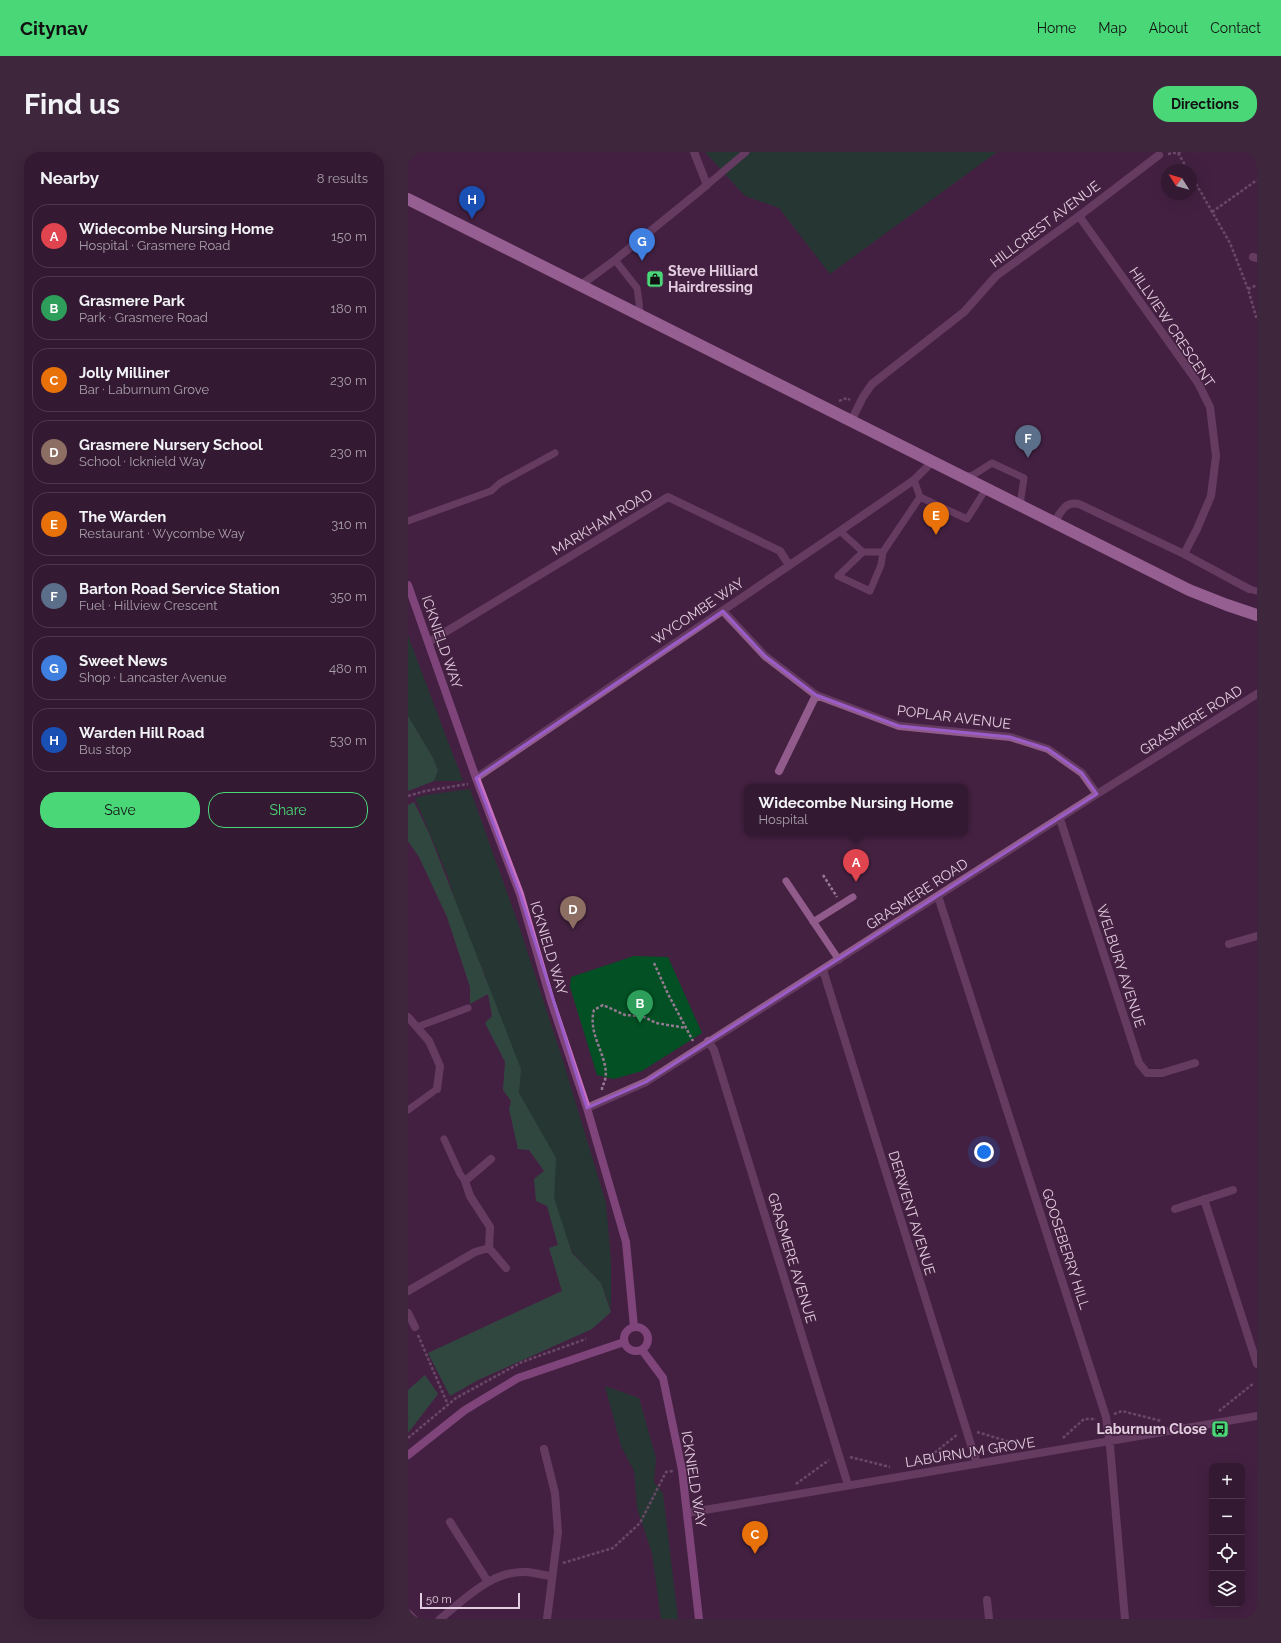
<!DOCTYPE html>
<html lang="en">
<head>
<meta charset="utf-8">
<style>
	body { margin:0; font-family:Raleway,sans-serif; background:#3e263d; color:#f1f3f6 }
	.controls { position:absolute; right:12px; bottom:12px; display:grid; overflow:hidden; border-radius:8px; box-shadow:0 4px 16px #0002 }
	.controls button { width:36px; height:36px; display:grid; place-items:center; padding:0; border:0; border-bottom:1px solid #4e384d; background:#331931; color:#f1f3f6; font:20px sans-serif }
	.compass { position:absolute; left:753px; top:12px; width:36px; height:36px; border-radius:50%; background:#331931; box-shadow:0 4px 16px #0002; rotate:307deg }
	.scale { position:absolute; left:12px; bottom:10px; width:100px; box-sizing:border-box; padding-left:4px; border:2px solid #e3cde0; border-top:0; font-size:11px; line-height:14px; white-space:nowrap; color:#e3cde0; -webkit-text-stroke:3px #442141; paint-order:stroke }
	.you { position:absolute; left:576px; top:1000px; width:14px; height:14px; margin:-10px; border:3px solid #fff; border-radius:50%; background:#1a73e8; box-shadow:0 0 0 6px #1a73e833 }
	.badge { display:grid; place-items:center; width:26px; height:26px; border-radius:50%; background:#4ad778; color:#fff; font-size:13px; font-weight:700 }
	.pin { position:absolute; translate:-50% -33px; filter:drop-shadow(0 1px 2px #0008) }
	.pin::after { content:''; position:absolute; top:21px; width:14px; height:12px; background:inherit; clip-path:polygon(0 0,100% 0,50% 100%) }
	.popup { position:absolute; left:336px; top:632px; width:224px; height:52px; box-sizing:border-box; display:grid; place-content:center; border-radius:8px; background:#331931; filter:drop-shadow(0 1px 3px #0005); font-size:13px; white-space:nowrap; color:#a9a0ab }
	.popup b { font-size:15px; color:#f1f3f6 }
	.popup::after { content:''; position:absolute; left:50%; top:100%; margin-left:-8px; border:8px solid transparent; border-top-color:#331931 }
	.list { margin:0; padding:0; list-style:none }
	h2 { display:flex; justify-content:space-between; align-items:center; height:52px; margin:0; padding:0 16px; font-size:17px }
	h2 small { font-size:13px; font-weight:400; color:#a9a0ab }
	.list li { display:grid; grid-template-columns:26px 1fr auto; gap:12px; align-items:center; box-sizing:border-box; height:64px; margin:0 8px 8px; padding:0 8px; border:1px solid #4e384d; border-radius:16px }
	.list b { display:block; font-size:15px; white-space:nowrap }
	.list p { margin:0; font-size:13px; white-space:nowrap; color:#a9a0ab }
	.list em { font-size:13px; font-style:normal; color:#a9a0ab }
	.actions { display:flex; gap:8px; padding:12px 16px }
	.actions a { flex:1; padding:9px 0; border:1px solid #4ad778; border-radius:16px; text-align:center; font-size:14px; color:#4ad778 }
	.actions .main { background:#4ad778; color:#111 }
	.icon { flex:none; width:22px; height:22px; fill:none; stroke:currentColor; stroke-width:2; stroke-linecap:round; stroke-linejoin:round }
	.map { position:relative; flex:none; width:849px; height:1467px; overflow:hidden; border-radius:16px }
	header { display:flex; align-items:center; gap:24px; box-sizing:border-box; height:56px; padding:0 20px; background:#4ad778; color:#111 }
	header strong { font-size:19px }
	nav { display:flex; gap:22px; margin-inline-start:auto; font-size:14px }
	.intro { display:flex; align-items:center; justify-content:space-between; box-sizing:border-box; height:96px; padding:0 24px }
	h1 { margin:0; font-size:28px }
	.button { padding:10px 18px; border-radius:16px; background:#4ad778; color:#111; font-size:14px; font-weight:700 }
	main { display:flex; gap:24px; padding:0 24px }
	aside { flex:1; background:#331931; border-radius:16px; box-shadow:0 4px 16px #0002 }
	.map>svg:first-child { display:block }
</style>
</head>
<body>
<header>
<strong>Citynav</strong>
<nav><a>Home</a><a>Map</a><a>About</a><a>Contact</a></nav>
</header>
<div class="intro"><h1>Find us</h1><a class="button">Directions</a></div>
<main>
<aside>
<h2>Nearby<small>8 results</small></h2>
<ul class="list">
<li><span class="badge" style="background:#e0444e">A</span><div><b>Widecombe Nursing Home</b><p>Hospital · Grasmere Road</p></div><em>150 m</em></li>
<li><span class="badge" style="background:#2e9e5b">B</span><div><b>Grasmere Park</b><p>Park · Grasmere Road</p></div><em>180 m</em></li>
<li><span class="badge" style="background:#e8710a">C</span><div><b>Jolly Milliner</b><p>Bar · Laburnum Grove</p></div><em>230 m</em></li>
<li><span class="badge" style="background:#8d6e63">D</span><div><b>Grasmere Nursery School</b><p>School · Icknield Way</p></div><em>230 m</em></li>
<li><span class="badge" style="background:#e8710a">E</span><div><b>The Warden</b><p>Restaurant · Wycombe Way</p></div><em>310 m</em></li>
<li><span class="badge" style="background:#5c6f8a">F</span><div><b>Barton Road Service Station</b><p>Fuel · Hillview Crescent</p></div><em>350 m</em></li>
<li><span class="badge" style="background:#3f7fe0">G</span><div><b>Sweet News</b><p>Shop · Lancaster Avenue</p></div><em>480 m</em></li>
<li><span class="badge" style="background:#1a4fb4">H</span><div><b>Warden Hill Road</b><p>Bus stop</p></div><em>530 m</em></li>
</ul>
<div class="actions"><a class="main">Save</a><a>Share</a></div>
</aside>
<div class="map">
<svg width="849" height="1467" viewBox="0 0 849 1467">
	<rect width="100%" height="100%" fill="#442141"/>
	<path fill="#025023" d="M297,0H589L422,122L371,56L337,44Z
		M0,483L5,497L55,629H26L30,618L24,604L0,564Z
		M62,637L111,774L156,912L198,1051L203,1108V1157L193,1131L164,1100L145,1047L147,1006L111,944L112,915L95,878L76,821L56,777L40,725L7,646L18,643Z
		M226,804L260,805L294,881L234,919L206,927L189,923L162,835L163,825Z
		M197,1234L231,1246L248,1306L246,1330L255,1341L270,1467H253L244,1401L229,1356L226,1319L213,1294Z"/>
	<path fill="#18773b" d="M0,564L24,604L30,618L26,629L0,639Z
		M6,650L21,681L113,917L111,941L148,1006L146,1046L164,1101L193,1131L203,1160L184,1177L70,1228L42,1244L20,1201L154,1139L141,1096L150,1093L139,1054L128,1049L126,1027L136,1019L121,998L110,997L101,957L103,949L95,938L97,910L77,871L84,864L80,842L62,852V835L39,765L11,705L0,689V653Z
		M17,1223L30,1242L0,1281V1238Z"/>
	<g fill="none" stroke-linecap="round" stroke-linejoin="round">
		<path stroke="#957992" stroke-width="2.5" stroke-dasharray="3 2" stroke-linecap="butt" d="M770,1L780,18
			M760,2L774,0
			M783,23L822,91L840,137L849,168
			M804,60L849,28
			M840,137L849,133
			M431,249L439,246L442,248
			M0,644L17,639L60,632
			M415,723L429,745
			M246,811L260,842L285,889
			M194,938V935C208,912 178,886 186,858L195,853L217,863L234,864L248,871L278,876
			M10,1183L40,1253
			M811,1259L846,1231
			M706,1262L714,1259L753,1269
			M569,1280L612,1293
			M0,1286L48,1246L114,1210L178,1187
			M655,1286L676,1267H688
			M442,1305L482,1315
			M515,1310L550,1282
			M388,1332L421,1308
			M155,1411L205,1396L232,1371L258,1320L265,1319"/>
		<path stroke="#915b8b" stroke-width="7" d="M299,33L338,0
			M207,108L229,136L231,150L232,163
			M556,325L565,323L584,311L616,326L613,346V354
			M512,345L559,367L578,337
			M0,369L83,339L92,331L147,301
			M432,379L455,400H475L512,345L506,328
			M455,400L430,424L462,439L473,413L475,400
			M841,437L849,439
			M378,729L431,808
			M405,770L445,745
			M9,875L60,856
			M0,958L29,937
			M36,987L52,1022L57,1029"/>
		<path stroke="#915b8b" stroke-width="8" d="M671,64L790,231L802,255L808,304L803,344L789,377L776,402
			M845,105L849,106
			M173,133L207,108L299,33L286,0
			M443,269L455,245L464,232L556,160L588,124L671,64L751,3
			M646,371C653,360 657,349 671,352L776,402L841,437
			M315,459L357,504L408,543L491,574L602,585L640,597L674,621L689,642
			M21,490L260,345L372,399L381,413
			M371,619L408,543
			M68,626L432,379L506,328L524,310
			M652,667L731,911L739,921H754L787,911
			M530,744L698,1265L702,1294L717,1467
			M821,792L849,784
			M415,818L569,1312
			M0,865L21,889L32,914L29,937
			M300,889L306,898L440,1333
			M179,956L238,930L689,642L849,542
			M796,1047L849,1212
			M767,1057L825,1038
			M81,1096L98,1116
			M0,1139L67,1100L81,1096L82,1075L62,1044L57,1029L83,1007
			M0,1161L7,1175
			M136,1297L147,1341L150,1380L139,1467
			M279,1361L849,1264
			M42,1370L80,1430
			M579,1448L581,1467
			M0,1461L6,1467
			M32,1467C57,1447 84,1418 119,1420C127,1421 135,1423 143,1424"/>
		<path stroke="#c770bf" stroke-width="8" d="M0,433L68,626L112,742L143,849L179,956L218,1090L226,1175
			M216 1187a12 12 0 1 1 24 0a12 12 0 1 1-24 0Z
			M234,1198L255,1226L274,1318L291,1467
			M0,1303L57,1258L110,1226L216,1190"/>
		<path stroke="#fbaaf2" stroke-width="12" d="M0,47L781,438L819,453L849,463"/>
	</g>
	<path d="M0 0H849V1467H0ZM315,459L357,504L408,543L491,574L602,585L640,597L674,621L689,642L238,930L179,956L112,742L68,626Z" fill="#442141" fill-opacity=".55" fill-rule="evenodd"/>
	<path fill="none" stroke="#9a5cc9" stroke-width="3" stroke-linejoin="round" d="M315,459L357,504L408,543L491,574L602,585L640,597L674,621L689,642L238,930L179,956L112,742L68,626Z"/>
	<defs>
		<symbol id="shop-square" viewBox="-11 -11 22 22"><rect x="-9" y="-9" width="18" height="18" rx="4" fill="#4ad778" stroke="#442141"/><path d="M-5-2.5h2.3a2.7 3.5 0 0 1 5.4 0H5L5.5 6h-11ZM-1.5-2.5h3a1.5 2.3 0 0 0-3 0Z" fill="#111"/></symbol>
		<symbol id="bus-square" viewBox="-11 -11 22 22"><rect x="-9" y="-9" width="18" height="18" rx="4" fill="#4ad778" stroke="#442141"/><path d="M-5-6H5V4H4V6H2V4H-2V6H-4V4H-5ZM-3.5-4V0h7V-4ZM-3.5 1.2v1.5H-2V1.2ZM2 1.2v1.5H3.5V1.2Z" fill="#111"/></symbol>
	</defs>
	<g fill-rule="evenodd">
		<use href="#shop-square" x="237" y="117" width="20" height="20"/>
		<use href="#bus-square" x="802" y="1267" width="20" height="20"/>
	</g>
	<g text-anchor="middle" stroke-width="3" stroke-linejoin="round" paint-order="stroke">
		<g font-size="14" fill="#e3cde0" stroke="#442141">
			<text transform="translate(637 72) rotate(-37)" y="5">HILLCREST AVENUE</text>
			<text transform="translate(764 175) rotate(56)" y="5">HILLVIEW CRESCENT</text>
			<text transform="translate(194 370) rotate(-31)" y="5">MARKHAM ROAD</text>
			<text transform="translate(290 459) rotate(-34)" y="5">WYCOMBE WAY</text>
			<text transform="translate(34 490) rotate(71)" y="5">ICKNIELD WAY</text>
			<text transform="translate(546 565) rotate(7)" y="5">POPLAR AVENUE</text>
			<text transform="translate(783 568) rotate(-32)" y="5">GRASMERE ROAD</text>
			<text transform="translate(509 742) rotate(-33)" y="5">GRASMERE ROAD</text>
			<text transform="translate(141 796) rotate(73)" y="5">ICKNIELD WAY</text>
			<text transform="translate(713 814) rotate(72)" y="5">WELBURY AVENUE</text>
			<text transform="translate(504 1061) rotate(73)" y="5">DERWENT AVENUE</text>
			<text transform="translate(658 1097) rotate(72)" y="5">GOOSEBERRY HILL</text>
			<text transform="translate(384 1106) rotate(73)" y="5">GRASMERE AVENUE</text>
			<text transform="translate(562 1300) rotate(-9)" y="5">LABURNUM GROVE</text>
			<text transform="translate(286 1327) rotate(81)" y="5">ICKNIELD WAY</text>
		</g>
		<g font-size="14" font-weight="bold" fill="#e3cde0" stroke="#442141" text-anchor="start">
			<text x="260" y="124">Steve Hilliard<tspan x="260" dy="16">Hairdressing</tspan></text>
			<text x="799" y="1282" text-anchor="end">Laburnum Close</text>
		</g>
	</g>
</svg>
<div class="controls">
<button>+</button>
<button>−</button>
<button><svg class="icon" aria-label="locate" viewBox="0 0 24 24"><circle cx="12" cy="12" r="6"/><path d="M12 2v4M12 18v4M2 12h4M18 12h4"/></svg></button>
<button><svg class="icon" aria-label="layers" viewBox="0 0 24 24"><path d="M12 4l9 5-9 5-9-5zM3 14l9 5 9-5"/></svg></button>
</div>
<svg class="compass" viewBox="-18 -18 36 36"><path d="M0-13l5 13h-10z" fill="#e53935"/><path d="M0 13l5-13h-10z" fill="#a9a0ab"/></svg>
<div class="scale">50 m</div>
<div class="you"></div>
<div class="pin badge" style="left:448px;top:730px;background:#e0444e">A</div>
<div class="popup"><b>Widecombe Nursing Home</b>Hospital</div>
<div class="pin badge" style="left:232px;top:871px;background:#2e9e5b">B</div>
<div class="pin badge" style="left:347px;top:1402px;background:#e8710a">C</div>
<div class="pin badge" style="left:165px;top:777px;background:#8d6e63">D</div>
<div class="pin badge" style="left:528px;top:383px;background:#e8710a">E</div>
<div class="pin badge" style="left:620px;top:306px;background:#5c6f8a">F</div>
<div class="pin badge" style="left:234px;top:109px;background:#3f7fe0">G</div>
<div class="pin badge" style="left:64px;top:67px;background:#1a4fb4">H</div>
</div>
</main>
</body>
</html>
